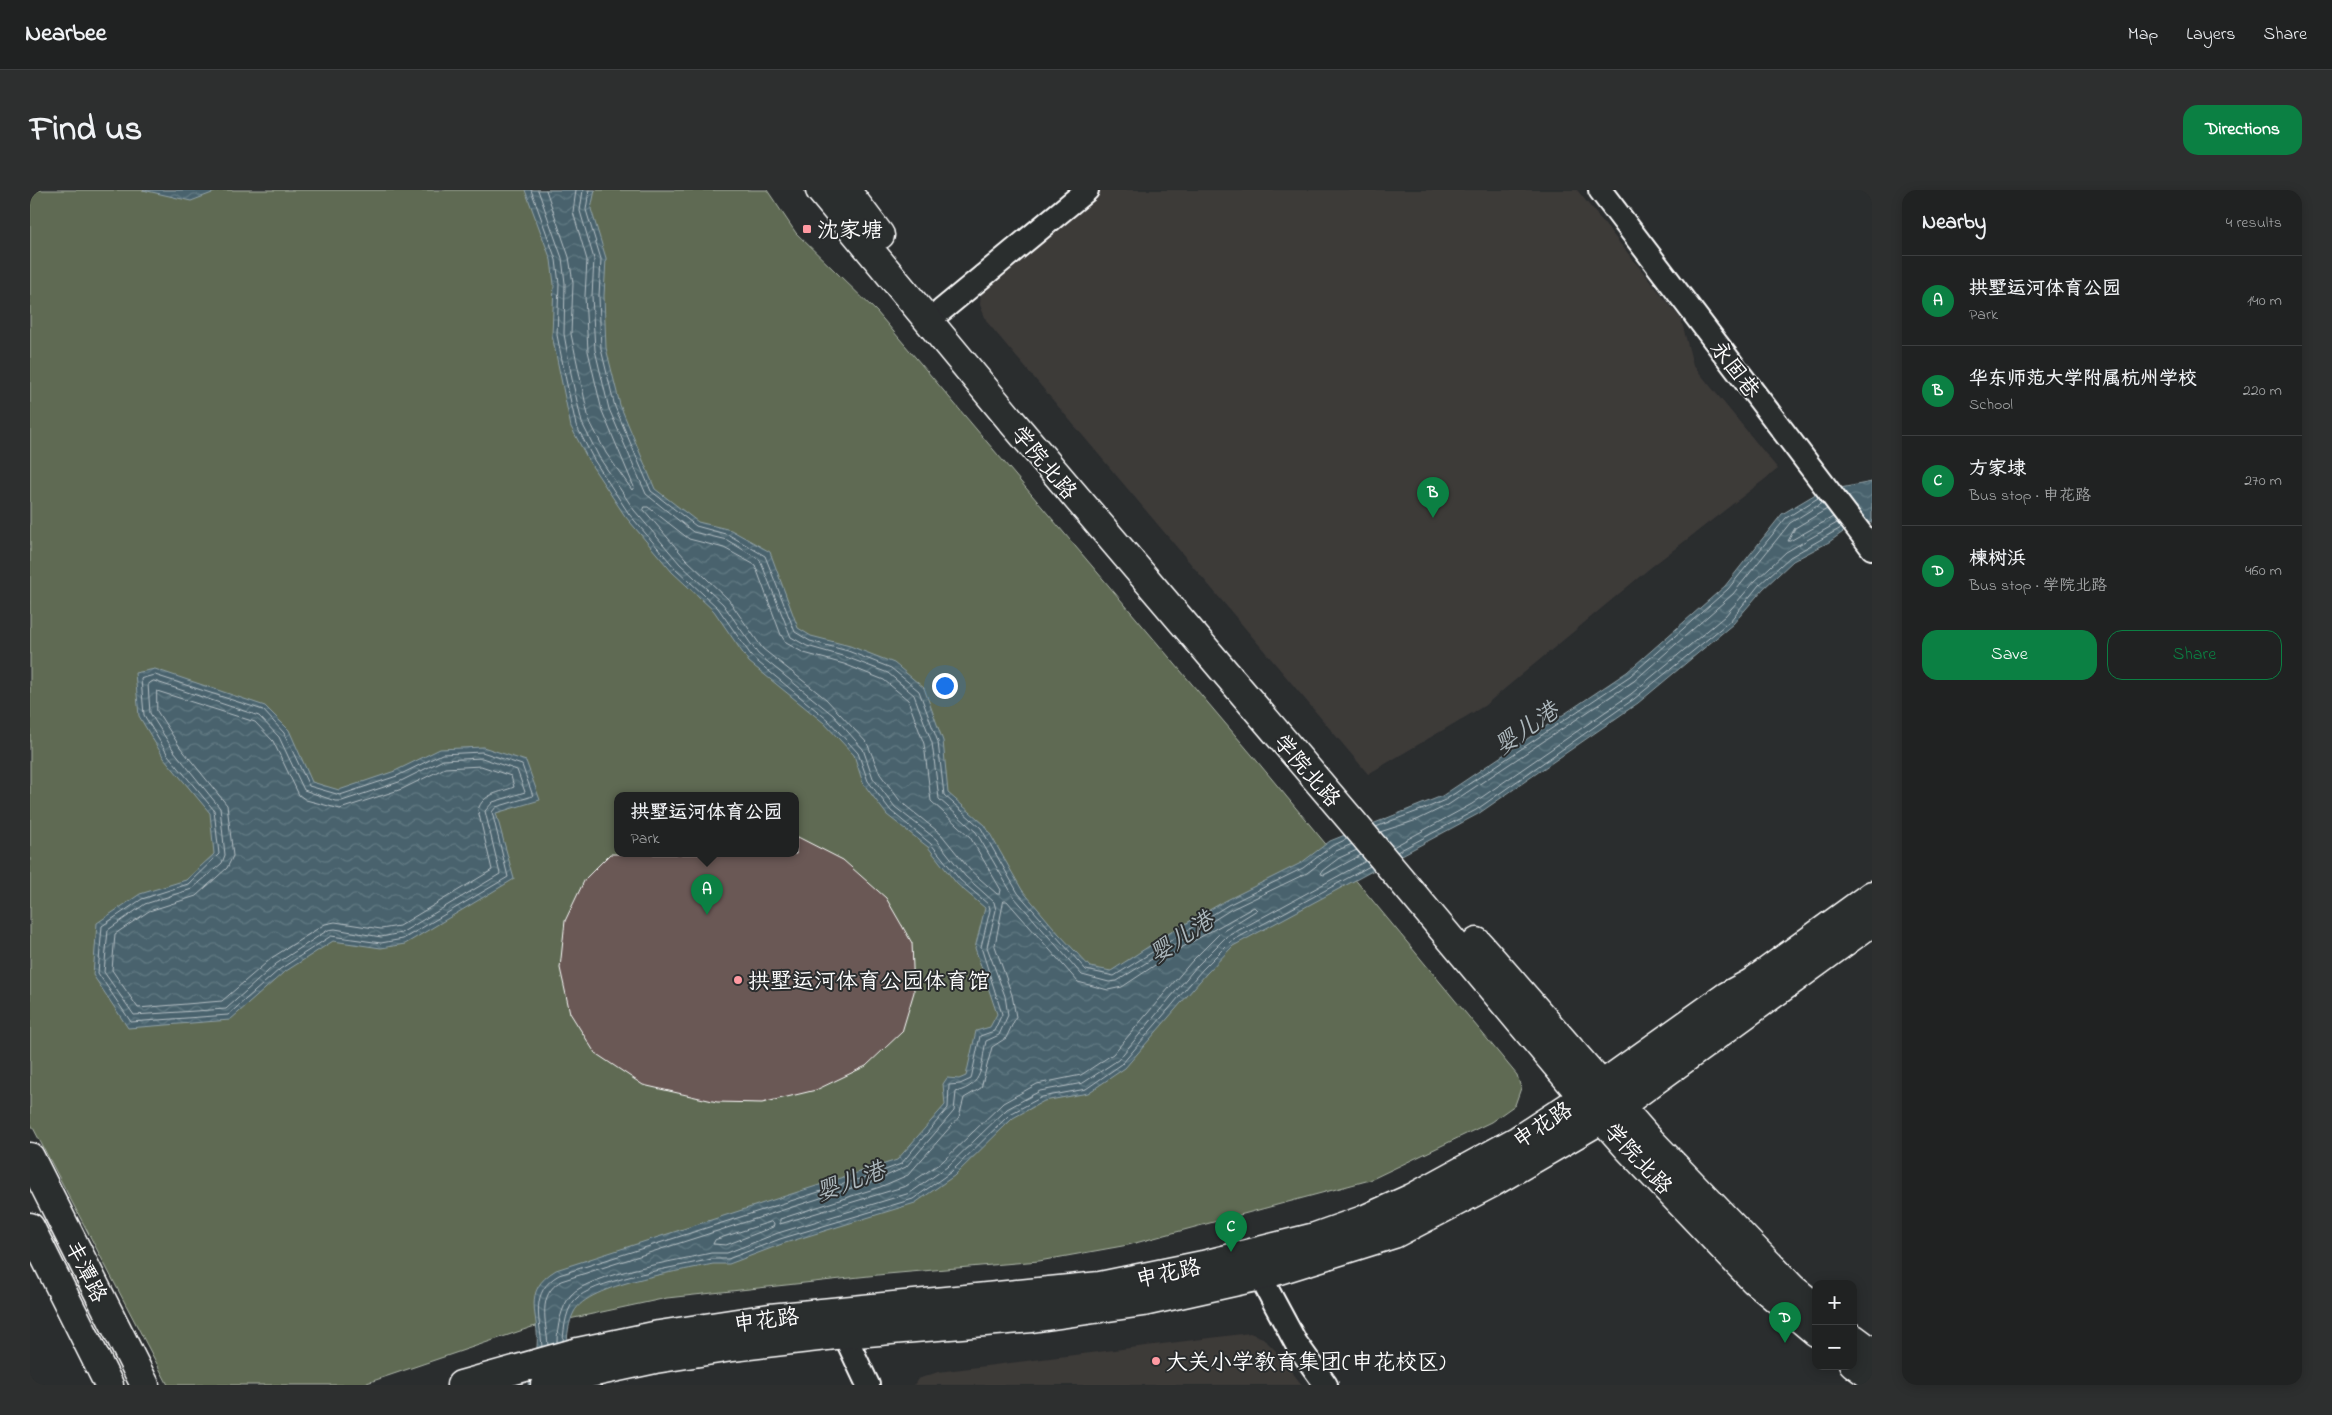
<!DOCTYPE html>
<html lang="en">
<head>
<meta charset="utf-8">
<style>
	body { margin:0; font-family:"Indie Flower","LXGW WenKai TC",sans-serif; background:#2d2f2f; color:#f1f3f6 }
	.controls { position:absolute; right:15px; bottom:15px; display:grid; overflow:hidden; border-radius:10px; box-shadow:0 2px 12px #0003 }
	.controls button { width:45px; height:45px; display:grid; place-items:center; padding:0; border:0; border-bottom:1px solid #3d3f40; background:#202222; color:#f1f3f6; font:25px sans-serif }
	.you { position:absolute; left:914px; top:495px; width:18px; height:18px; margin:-12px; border:4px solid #fff; border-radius:50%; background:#1a73e8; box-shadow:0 0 0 8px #1a73e833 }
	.badge { display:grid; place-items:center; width:32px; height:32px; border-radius:50%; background:#0b8043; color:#fff; font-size:16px; font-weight:700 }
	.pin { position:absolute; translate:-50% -41px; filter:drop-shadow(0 1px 2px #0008) }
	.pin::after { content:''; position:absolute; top:26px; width:18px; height:15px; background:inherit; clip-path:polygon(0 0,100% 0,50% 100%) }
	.popup { position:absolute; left:584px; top:602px; width:185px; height:65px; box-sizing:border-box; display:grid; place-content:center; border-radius:10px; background:#202222; filter:drop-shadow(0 1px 4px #0005); font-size:16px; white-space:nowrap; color:#a2a4a5 }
	.popup b { font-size:19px; color:#f1f3f6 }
	.popup::after { content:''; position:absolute; left:50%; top:100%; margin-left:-10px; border:10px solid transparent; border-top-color:#202222 }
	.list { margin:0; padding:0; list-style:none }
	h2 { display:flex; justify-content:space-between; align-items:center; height:65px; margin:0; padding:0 20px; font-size:21px }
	h2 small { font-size:16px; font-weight:400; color:#a2a4a5 }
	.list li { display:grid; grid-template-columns:32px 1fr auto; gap:15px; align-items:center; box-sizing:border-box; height:90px; padding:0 20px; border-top:1px solid #3d3f40 }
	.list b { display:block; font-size:19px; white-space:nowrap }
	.list p { margin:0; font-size:16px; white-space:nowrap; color:#a2a4a5 }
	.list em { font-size:16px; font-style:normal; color:#a2a4a5 }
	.actions { display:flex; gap:10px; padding:15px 20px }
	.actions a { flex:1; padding:11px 0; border:1px solid #0b8043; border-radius:15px; text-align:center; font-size:18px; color:#0b8043 }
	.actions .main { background:#0b8043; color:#fff }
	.map { position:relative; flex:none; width:1842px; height:1195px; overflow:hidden; border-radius:15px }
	header { display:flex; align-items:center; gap:30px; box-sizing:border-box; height:70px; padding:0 25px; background:#202222; border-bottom:1px solid #3d3f40 }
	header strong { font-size:24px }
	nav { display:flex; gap:28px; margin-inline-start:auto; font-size:18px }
	.intro { display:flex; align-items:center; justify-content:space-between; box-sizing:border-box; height:120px; padding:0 30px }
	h1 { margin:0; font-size:35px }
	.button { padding:12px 22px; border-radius:15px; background:#0b8043; color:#fff; font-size:18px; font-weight:700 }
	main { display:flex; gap:30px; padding:0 30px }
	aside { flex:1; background:#202222; border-radius:15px; box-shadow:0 2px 12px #0003 }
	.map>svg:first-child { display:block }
</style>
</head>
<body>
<header>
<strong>Nearbee</strong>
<nav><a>Map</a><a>Layers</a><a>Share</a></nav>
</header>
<div class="intro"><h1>Find us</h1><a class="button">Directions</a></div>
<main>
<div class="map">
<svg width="1842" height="1195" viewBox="0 0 1842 1195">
	<defs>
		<pattern id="water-waves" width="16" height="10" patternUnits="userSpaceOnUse" patternTransform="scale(1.25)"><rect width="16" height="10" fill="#48626d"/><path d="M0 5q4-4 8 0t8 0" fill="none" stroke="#637a83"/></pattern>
	</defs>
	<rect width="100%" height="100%" fill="#2a2d2e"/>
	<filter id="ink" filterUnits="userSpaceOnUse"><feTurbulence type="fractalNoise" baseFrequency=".02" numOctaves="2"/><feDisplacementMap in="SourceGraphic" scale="10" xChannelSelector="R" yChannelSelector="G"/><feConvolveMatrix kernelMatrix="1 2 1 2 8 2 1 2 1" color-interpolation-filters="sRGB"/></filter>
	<g filter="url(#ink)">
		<path fill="#3d3a39" d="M1051,0H1547L1651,129L1663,175L1748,279L1620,378L1454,516L1338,584L957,132L950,115L951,99Z
			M1220,1143L1233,1148L1245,1160L1272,1195H884L888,1189L908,1182Z"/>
		<path fill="#5e6b53" stroke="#aeb5a9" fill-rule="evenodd" d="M0,0H737L766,43L847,122L1222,565L1487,885L1491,898L1485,915L1461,932L1340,990L1098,1055L1009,1071L857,1084L637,1108L502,1137L331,1195H138L0,932ZM588,606H766V664H588Z"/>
		<path fill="url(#water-waves)" stroke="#91a1a7" d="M113,0H190L161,11Z
			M495,0H565L561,19L576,68L574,106L576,158L590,215L625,299L668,332L701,340L740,362L768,438L781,446L820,456L864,473L894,498L913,551L918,603L955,635L992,700L1029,744L1060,777L1081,781L1141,742L1195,711L1271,673L1300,651L1412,606L1597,482L1695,396L1752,324L1789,302L1842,292V332L1823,335L1799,352L1763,371L1733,399L1703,434L1608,513L1448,624L1203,756L1176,784L1095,878L1058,903L1014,911L983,928L924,986L885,1013L752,1054L699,1074H683C651,1081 558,1094 544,1122C533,1143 538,1173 538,1195H498C501,1183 505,1169 507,1157C510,1124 490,1102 526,1080L867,970L915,915L913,894L917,888L929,889L936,886L946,841L960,837L967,824L945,758L955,718L927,694L898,657L857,625L833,593L824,565L794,533L719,472L684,421L642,382L595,326L560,273L541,237L522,145L524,94L521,70Z
			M125,479L235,516L259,540L282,592L309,600L365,581L410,559L453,557L496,571L510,610L466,623L484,689L375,754L351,758L303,751L253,783L200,830L98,838L63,785L67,733L110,704L156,690L184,664L180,623L134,568L109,526L105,483Z"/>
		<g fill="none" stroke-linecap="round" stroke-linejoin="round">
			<path stroke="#b6c0c5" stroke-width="1" d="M501,0L526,70L529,94L527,145L536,190L546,235L564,270L599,324L645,378L688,418L723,468L798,530L828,563L838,591L861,621L901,654L930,690L959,715L960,720L951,757L972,824L964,841L950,846L941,889L930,894L919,895L918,918L871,974L845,984L529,1085C499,1102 510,1128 512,1157
				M508,0L532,68L535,93L534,144L542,189L552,233L569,267L604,320L650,374L693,414L728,464L803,525L833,559L843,588L865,617L906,649L935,686L964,712L966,720L957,757L975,806L978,825L969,845L956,851C950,877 955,894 926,902L924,921L876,977L847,990L531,1091C507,1105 516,1131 518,1155
				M516,0L539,67L543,93L541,144L559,230L576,263L602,300L604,297L572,221L558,161L555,106L557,70L543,22L546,0
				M553,0L550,21L564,69L562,106L565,160L579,219L616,304L663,342L697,350L730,370L761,447L777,456L816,467L858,483L884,505L902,553L909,609L946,642L984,707L1052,785L1079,792L1087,791L1200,720L1277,683L1306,661L1322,654
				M559,0L556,20L571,69L569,106L571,159L585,217L621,301L666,336L699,345L735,366L765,442L780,451L818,461L861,478L889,501L908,552L914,605L951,638L988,703L1056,780L1084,786L1198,715L1273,678L1302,656L1317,649
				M615,317H618L659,349L694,358L725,375L751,445L756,453L774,463L814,474L854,490L878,510L894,554L901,611L940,647L971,700L970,704H967L940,680L911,644L871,612L850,584L837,553L796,509L733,459L698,409L655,368L614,320Z
				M1797,319L1765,338L1758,351H1760L1803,327
				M125,485L233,520L254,543L279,596L310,605L367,586L412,564L452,562L492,575L503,606L466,617L462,622L478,687L373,749L351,753L301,746L250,779L198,825L101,832L68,783L72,736L112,709L158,694L189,664L184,620L138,565L114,525L111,489Z
				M124,491L229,526L249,547L274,600L305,611H312L369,592L413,570L452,568L487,580L495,602L463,612L455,621L470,684L371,743L351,747L305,739L298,740L246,774L196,819L104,825L74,782L78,740L115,714L162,699L192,673L195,665L190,618L144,561L120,523L118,494Z
				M127,501L225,532L243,551L269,605L276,610L310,619L372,599L415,578L451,576L481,586L484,597C470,603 453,603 448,620L462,680L369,736L351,739L305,732L295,734L243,767L192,811L108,818L82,780L85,744L119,721L166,706L197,678L203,666L197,615L150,557L127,521Z
				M1346,637C1369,627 1392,621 1415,610L1600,486L1698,399L1756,328L1788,308
				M1350,642L1387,630L1418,615L1604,491L1703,404L1760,333L1792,313
				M1363,657L1442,614L1601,504L1695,426L1725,391L1756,362L1807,333
				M1327,660L1309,668L1292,681L1291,684L1294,685L1331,665
				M1367,662L1446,620L1604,509L1700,431L1729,395L1760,367L1811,338
				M974,711H977L1048,792L1078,800L1092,797L1151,758L1224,717L1227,720L1190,743L1162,771L1083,864L1051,885L1007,894L973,913L912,972L876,996L750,1034V1029L850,997L878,985L929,927L934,908L951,898L962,857L976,848L986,827L982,805L965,756Z
				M741,1032L744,1034L743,1037L696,1055L683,1054L685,1050Z
				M533,1151C534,1137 536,1116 548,1107C573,1088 648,1077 682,1069H698L750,1049L883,1009L921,982L980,924L1012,907L1056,899L1092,874L1172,780L1200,752L1340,676
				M527,1152C527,1137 531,1117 541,1105C559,1084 651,1070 681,1063H697L748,1043L880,1003L917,977L977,919L1010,901L1053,893L1088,870L1167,776L1196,747L1336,671"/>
		</g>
		<path fill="#6a5854" stroke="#fff" d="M766,646L813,670L856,708L882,753L884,802L872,842L836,876L786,900L732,913L687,912L613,895L565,863L540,823L530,778L535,731L555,689L580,664H766Z"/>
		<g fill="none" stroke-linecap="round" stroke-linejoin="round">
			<defs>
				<path id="minor" d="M1570,0L1842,358
					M912,120L1057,0
					M1230,1086L1266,1153L1296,1195
					M814,1144L838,1195"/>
				<path id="major" d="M790,0L983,233L1321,630L1553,907L1598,958L1724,1090L1786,1142
					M816,0L850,45
					M1447,752L1615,945L1762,1098L1779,1112
					M0,967L115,1195
					M0,1037L79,1195
					M1823,1148L1842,1162
					M1823,1173L1842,1187
					M431,1195L548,1162L629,1145L740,1128L1070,1096L1173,1075L1285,1047L1333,1030L1382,1008L1488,950L1572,895L1697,806L1721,793L1842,705
					M515,1195L546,1186L625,1169L702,1157L814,1144L1002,1128L1113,1112L1230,1086L1364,1044L1460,994L1572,929L1842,732"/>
			</defs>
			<use href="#minor" stroke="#fff" stroke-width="26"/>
			<use href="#major" stroke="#fff" stroke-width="31"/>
			<use href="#minor" stroke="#2a2d2e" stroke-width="22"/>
			<use href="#major" stroke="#2a2d2e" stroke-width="28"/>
		</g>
	</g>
	<g fill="#ff9aa2" stroke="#2a2d2e" stroke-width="2">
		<rect x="772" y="34" width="10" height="10" rx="2.5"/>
		<circle cx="708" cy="790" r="5"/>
		<circle cx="1126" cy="1171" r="5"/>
	</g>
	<g text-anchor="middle" stroke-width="4" stroke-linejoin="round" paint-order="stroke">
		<g font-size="22" fill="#fff" stroke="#2a2d2e" text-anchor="start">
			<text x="787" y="47">沈家塘</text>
			<text x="718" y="798">拱墅运河体育公园体育馆</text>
			<text x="1136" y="1179">大关小学教育集团(申花校区)</text>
		</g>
		<g font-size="22" fill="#fff" stroke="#2a2d2e">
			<text transform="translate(1706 179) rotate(53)" y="8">永固巷</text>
			<text transform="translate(1015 272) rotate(50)" y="8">学院北路</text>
			<text transform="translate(1278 580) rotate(49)" y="8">学院北路</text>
			<text transform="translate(1512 934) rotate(-33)" y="8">申花路</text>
			<text transform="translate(1609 968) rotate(47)" y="8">学院北路</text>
			<text transform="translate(57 1081) rotate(63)" y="8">丰潭路</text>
			<text transform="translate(1138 1082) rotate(-12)" y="8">申花路</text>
			<text transform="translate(736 1129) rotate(-7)" y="8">申花路</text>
		</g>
		<g font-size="24" font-style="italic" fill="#adb8bd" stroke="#2a2d2e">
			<text transform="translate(1496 538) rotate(-35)" y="8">婴儿港</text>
			<text transform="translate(1151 747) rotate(-34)" y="8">婴儿港</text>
			<text transform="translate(820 991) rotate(-20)" y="8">婴儿港</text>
		</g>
	</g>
</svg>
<div class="controls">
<button>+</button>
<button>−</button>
</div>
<div class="you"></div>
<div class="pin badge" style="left:677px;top:725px">A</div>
<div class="popup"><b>拱墅运河体育公园</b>Park</div>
<div class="pin badge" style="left:1403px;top:328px">B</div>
<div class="pin badge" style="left:1201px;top:1062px">C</div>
<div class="pin badge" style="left:1755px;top:1153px">D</div>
</div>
<aside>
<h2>Nearby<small>4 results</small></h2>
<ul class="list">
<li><span class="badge">A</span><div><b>拱墅运河体育公园</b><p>Park</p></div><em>140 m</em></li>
<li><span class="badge">B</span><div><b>华东师范大学附属杭州学校</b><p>School</p></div><em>220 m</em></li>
<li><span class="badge">C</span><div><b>方家埭</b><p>Bus stop · 申花路</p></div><em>270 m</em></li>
<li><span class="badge">D</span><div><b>楝树浜</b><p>Bus stop · 学院北路</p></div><em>460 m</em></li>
</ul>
<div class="actions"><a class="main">Save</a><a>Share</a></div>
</aside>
</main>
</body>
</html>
